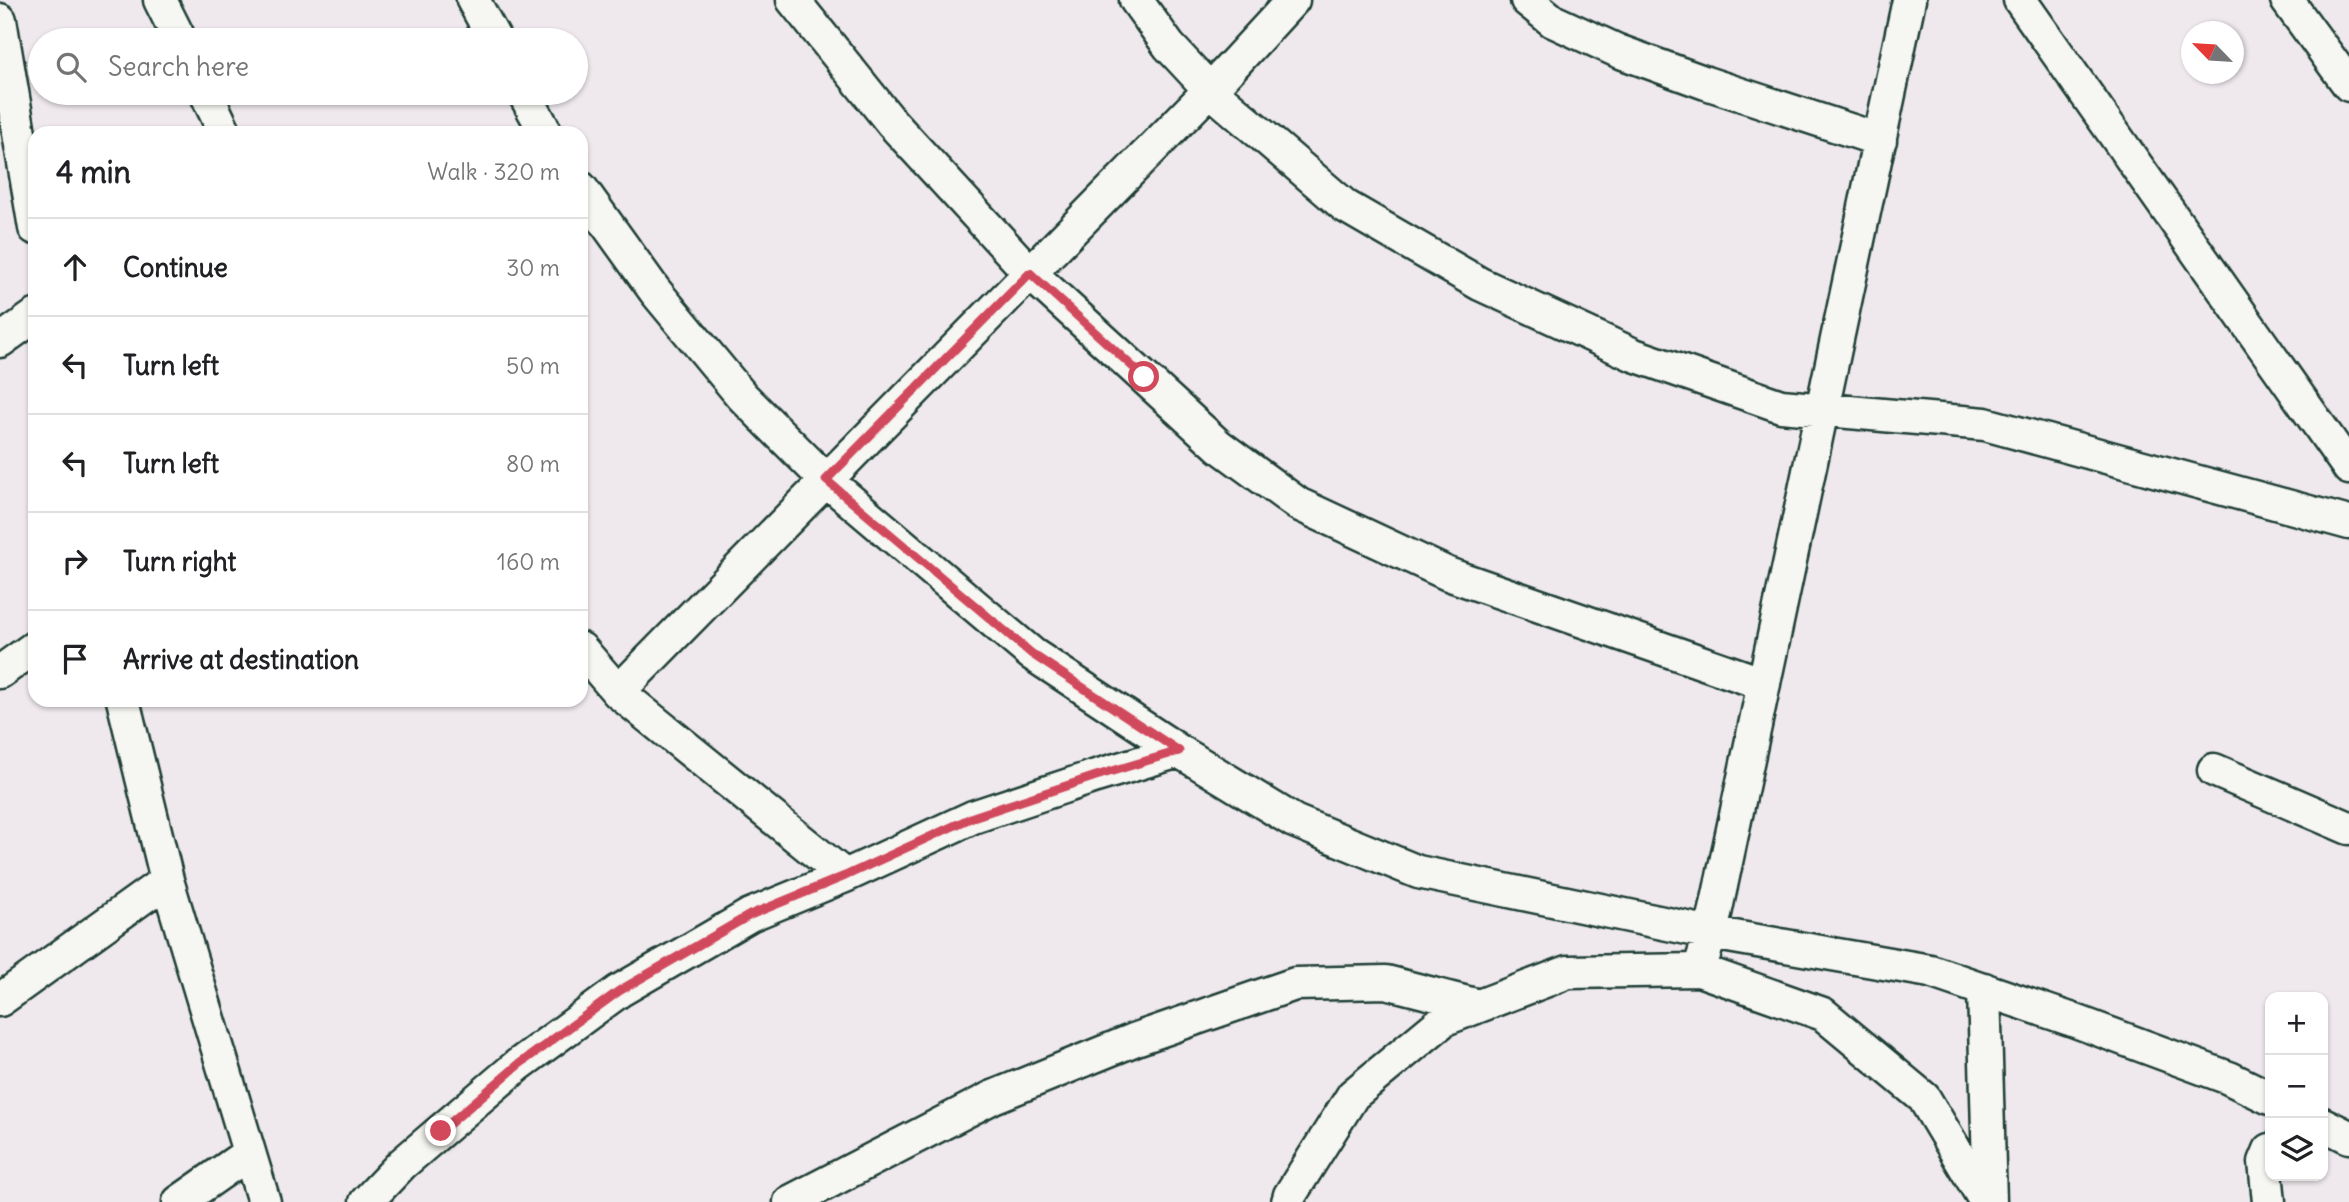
<!DOCTYPE html>
<html lang="en">
<head>
<meta charset="utf-8">
<style>
	body { margin:0; font-family:Delius,sans-serif; background:#f6f6f6; color:#202124 }
	.controls { position:absolute; right:21px; bottom:21px; display:grid; overflow:hidden; border-radius:14px; box-shadow:0 2px 5px #0004 }
	.controls button { width:63px; height:63px; display:grid; place-items:center; padding:0; border:0; border-bottom:2px solid #e0e0e0; background:#fff; color:#202124; font:35px sans-serif }
	.compass { position:absolute; left:2181px; top:21px; width:63px; height:63px; border-radius:50%; background:#fff; box-shadow:0 2px 5px #0004; rotate:295deg }
	.stop { position:absolute; width:21px; height:21px; margin:-16px; border:5px solid #d1495b; border-radius:50%; background:#fff }
	.stop.end { background:#d1495b; border-color:#fff; box-shadow:0 2px 7px #0008 }
	.list { margin:0; padding:0; list-style:none }
	h2 { display:flex; justify-content:space-between; align-items:center; height:91px; margin:0; padding:0 28px; font-size:30px }
	h2 small { font-size:23px; font-weight:400; color:#757577 }
	.list li { display:grid; grid-template-columns:46px 1fr auto; gap:21px; align-items:center; box-sizing:border-box; height:98px; padding:0 28px; border-top:2px solid #e0e0e0 }
	.list b { display:block; font-size:26px; white-space:nowrap }
	.list em { font-size:23px; font-style:normal; color:#757577 }
	.icon { flex:none; width:38px; height:38px; fill:none; stroke:currentColor; stroke-width:2; stroke-linecap:round; stroke-linejoin:round }
	.map { position:relative; flex:none; width:2349px; height:1202px; overflow:hidden }
	.search { position:absolute; background:#fff; box-shadow:0 2px 5px #0004; left:28px; top:28px; width:560px; height:77px; display:flex; align-items:center; gap:18px; box-sizing:border-box; padding:0 24px; border-radius:38px; color:#757577; font-size:26px }
	.panel { position:absolute; background:#fff; box-shadow:0 2px 5px #0004; left:28px; top:126px; width:560px; height:581px; border-radius:21px }
	.map>svg:first-child { display:block }
</style>
</head>
<body>
<div class="map">
<svg width="2349" height="1202" viewBox="0 0 2349 1202">
	<rect width="100%" height="100%" fill="#efe9ee"/>
	<filter id="ink" filterUnits="userSpaceOnUse"><feTurbulence type="fractalNoise" baseFrequency=".0143" numOctaves="2"/><feDisplacementMap in="SourceGraphic" scale="14" xChannelSelector="R" yChannelSelector="G"/><feConvolveMatrix kernelMatrix="1 2 1 2 8 2 1 2 1" color-interpolation-filters="sRGB"/></filter>
	<g filter="url(#ink)">
		<g fill="none" stroke-linecap="round" stroke-linejoin="round">
			<defs>
				<path id="street" d="M160,0L180,40
					M473,0L495,40
					M793,0L892,123L1030,273L1219,446L1298,504L1448,574L1764,684
					M1136,0L1169,46L1210,90L1345,206L1480,284L1634,355L1781,406L1985,424L2349,523
					M1527,0L1553,21L1618,51L1706,83L1880,140
					M2020,0L2349,468
					M2287,0L2349,85
					M0,20L35,228
					M206,93L225,133
					M524,93L546,133
					M581,188L655,291L742,396L826,480L1032,654L1179,751L1294,821L1418,872L1711,933L1930,971L2070,1019L2229,1078L2270,1098
					M0,341L35,316
					M581,649L618,692L845,876
					M0,672L35,647
					M618,692L1210,90L1293,0
					M123,700L167,880L264,1202
					M2214,770L2349,828
					M1699,970L1711,933L1909,0
					M1984,989L1990,1202
					M0,1000L167,880
					M2323,1124L2349,1137
					M179,1202L249,1153
					M366,1202L402,1164L518,1065L619,991L750,915L845,876L973,817L1096,776L1179,751
					M790,1202L993,1097L1136,1039L1295,984L1386,982L1479,1006
					M1288,1202L1290,1195L1353,1095L1445,1019L1568,972L1699,970L1823,1014L1924,1098L1986,1202
					M2269,1202L2265,1162L2270,1150"/>
			</defs>
			<use href="#street" stroke="#1f3d34" stroke-width="37"/>
			<use href="#street" stroke="#f6f6f2" stroke-width="32"/>
		</g>
	</g>
	<g fill="none" stroke-linecap="round" stroke-linejoin="round" filter="url(#ink)">
		<path stroke="#d1495b" stroke-width="9" d="M441,1131L518,1065L619,991L750,915L845,876L973,817L1096,776L1179,751L1032,654L826,480L1030,273L1144,377"/>
	</g>
</svg>
<div class="controls">
<button>+</button>
<button>−</button>
<button><svg class="icon" aria-label="layers" viewBox="0 0 24 24"><path d="M12 4l9 5-9 5-9-5zM3 14l9 5 9-5"/></svg></button>
</div>
<svg class="compass" viewBox="-18 -18 36 36"><path d="M0-13l5 13h-10z" fill="#e53935"/><path d="M0 13l5-13h-10z" fill="#757577"/></svg>
<div class="stop" style="left:1144px;top:377px"></div>
<div class="stop end" style="left:441px;top:1131px"></div>
<div class="search"><svg class="icon" aria-label="search" viewBox="0 0 24 24"><circle cx="10" cy="10" r="6"/><path d="M15 15l6 6"/></svg>Search here</div>
<section class="panel">
<h2>4 min<small>Walk · 320 m</small></h2>
<ul class="list">
<li><svg class="icon" aria-label="ahead" viewBox="0 0 24 24"><path d="M12 20V5M6 11l6-6 6 6"/></svg><div><b>Continue</b></div><em>30 m</em></li>
<li><svg class="icon" aria-label="left" viewBox="0 0 24 24"><path d="M17 20v-9H6M10 6l-5 5 5 5"/></svg><div><b>Turn left</b></div><em>50 m</em></li>
<li><svg class="icon" aria-label="left" viewBox="0 0 24 24"><path d="M17 20v-9H6M10 6l-5 5 5 5"/></svg><div><b>Turn left</b></div><em>80 m</em></li>
<li><svg class="icon" aria-label="right" viewBox="0 0 24 24"><path d="M7 20v-9h11M14 6l5 5-5 5"/></svg><div><b>Turn right</b></div><em>160 m</em></li>
<li><svg class="icon" aria-label="arrive" viewBox="0 0 24 24"><path d="M6 21V4h12l-3 4 3 4H6"/></svg><div><b>Arrive at destination</b></div></li>
</ul>
</section>
</div>
</body>
</html>
